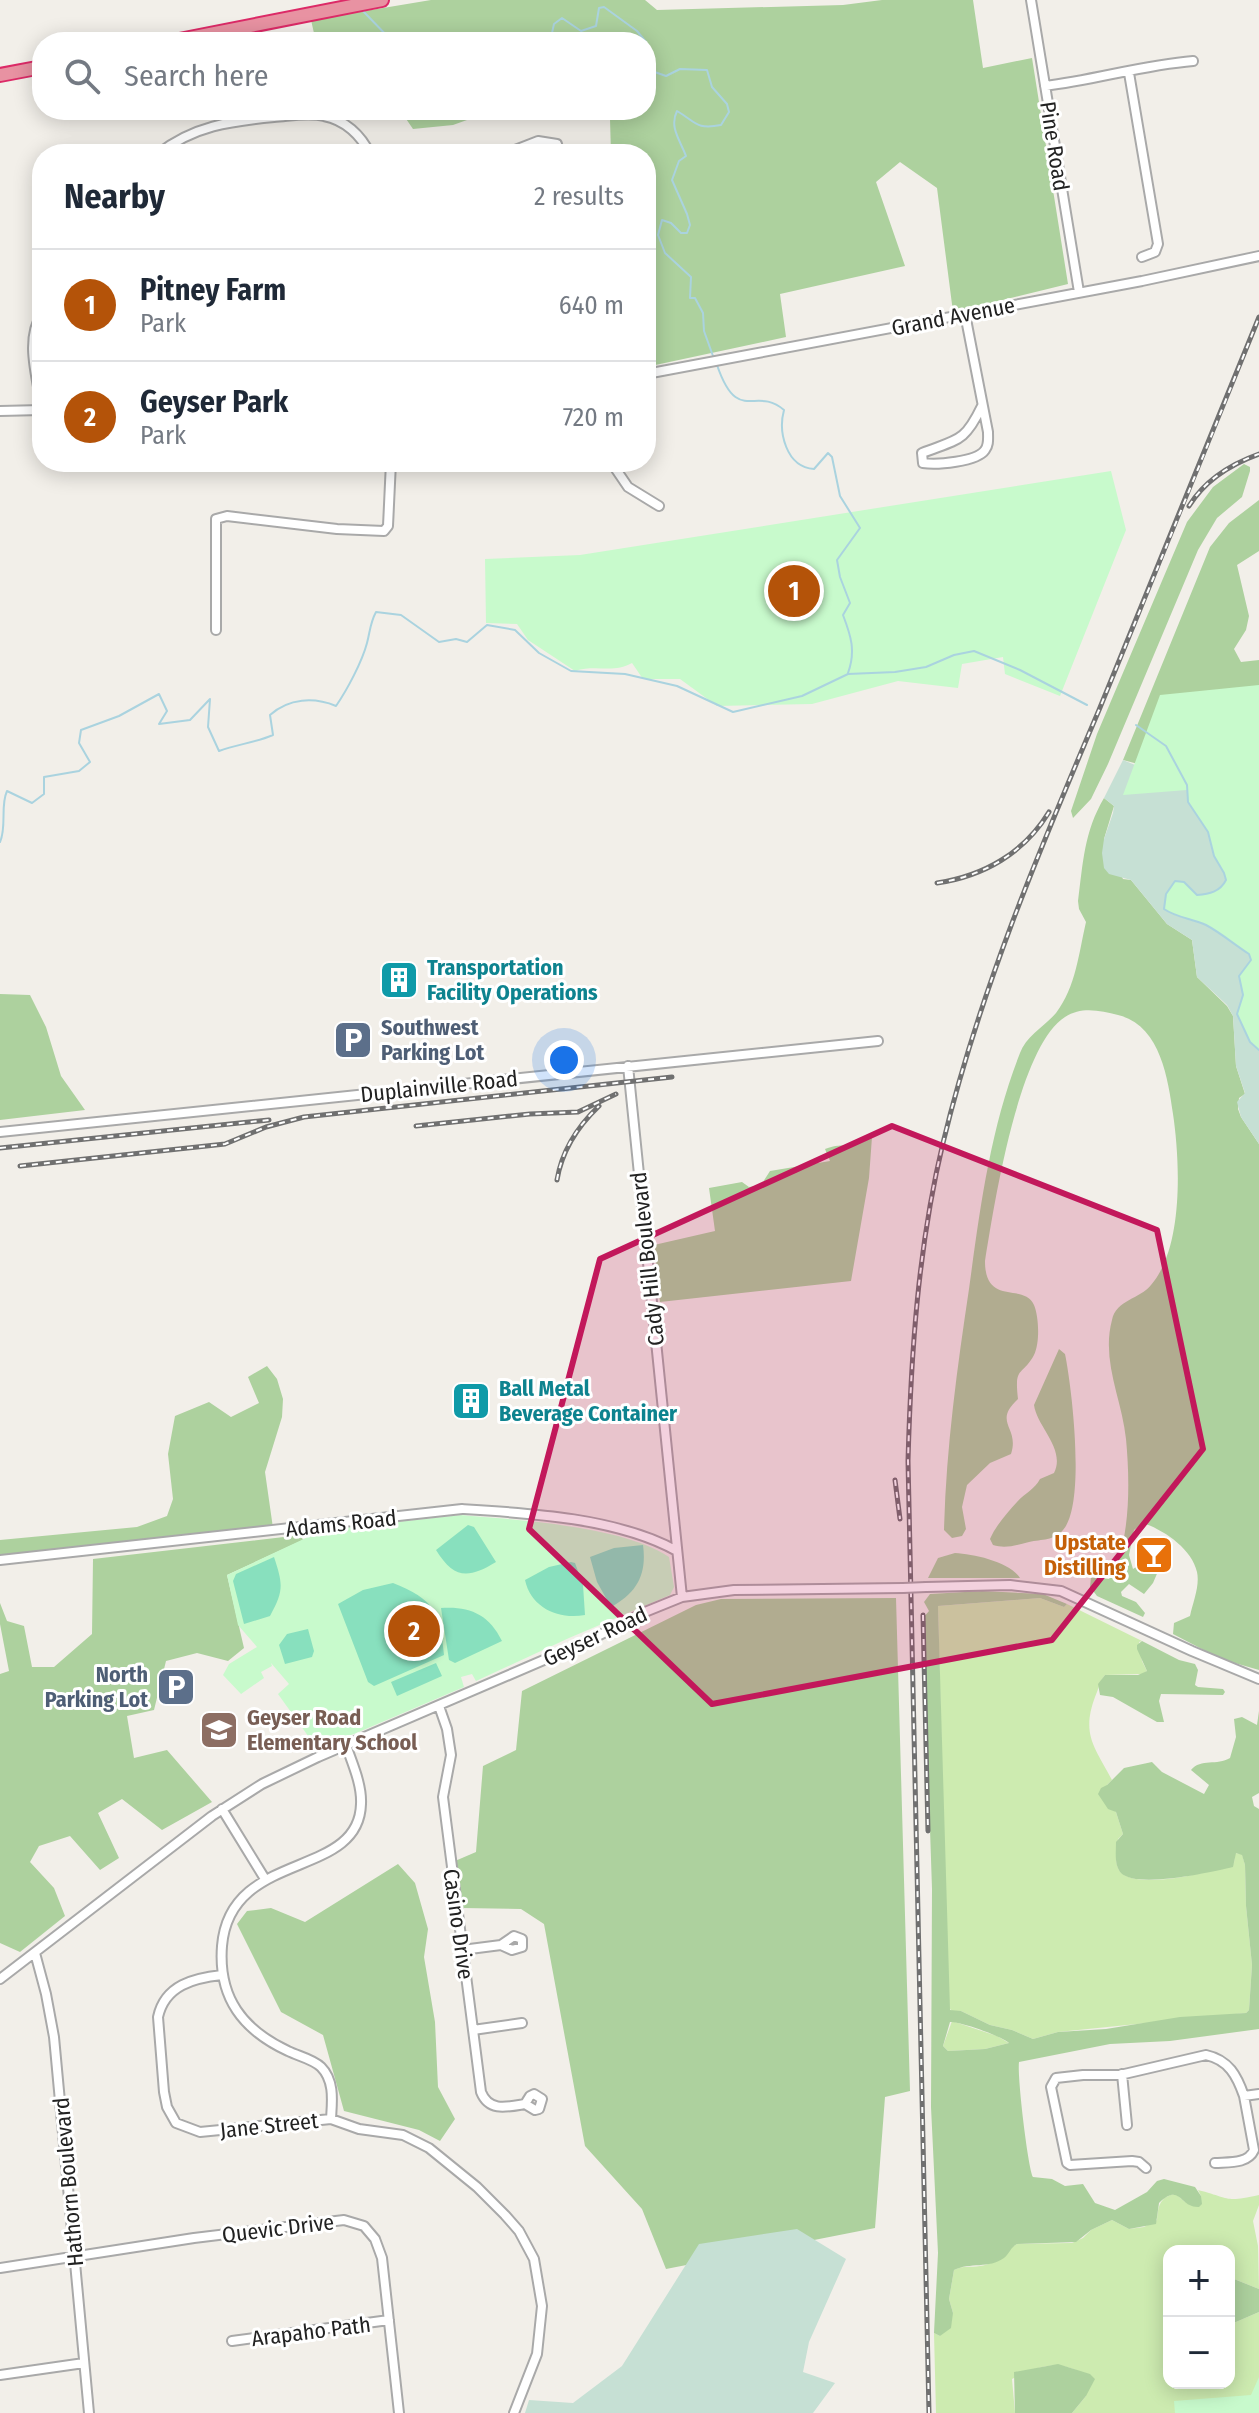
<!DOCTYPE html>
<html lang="en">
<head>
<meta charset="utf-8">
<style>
	body { margin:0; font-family:"Fira Sans Condensed",sans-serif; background:#f6f6f7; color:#1f2937 }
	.controls { position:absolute; right:24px; bottom:24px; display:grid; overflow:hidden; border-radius:16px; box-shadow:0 4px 20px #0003 }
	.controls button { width:72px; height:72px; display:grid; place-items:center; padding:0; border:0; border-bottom:2px solid #e0e1e3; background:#fff; color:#1f2937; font:40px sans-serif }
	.you { position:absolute; left:564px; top:1060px; width:28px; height:28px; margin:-20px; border:6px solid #fff; border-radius:50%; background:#1a73e8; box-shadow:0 0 0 12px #1a73e833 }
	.badge { display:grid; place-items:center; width:52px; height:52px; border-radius:50%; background:#b45309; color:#fff; font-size:26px; font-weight:700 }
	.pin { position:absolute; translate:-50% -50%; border:4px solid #fff; box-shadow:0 2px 8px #0006 }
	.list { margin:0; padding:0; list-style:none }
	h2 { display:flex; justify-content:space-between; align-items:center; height:104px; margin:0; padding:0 32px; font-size:34px }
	h2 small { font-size:26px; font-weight:400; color:#747a83 }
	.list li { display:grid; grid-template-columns:52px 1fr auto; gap:24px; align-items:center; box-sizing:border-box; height:112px; padding:0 32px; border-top:2px solid #e0e1e3 }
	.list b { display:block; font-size:30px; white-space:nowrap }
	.list p { margin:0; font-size:26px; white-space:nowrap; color:#747a83 }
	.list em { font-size:26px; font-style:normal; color:#747a83 }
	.icon { flex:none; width:44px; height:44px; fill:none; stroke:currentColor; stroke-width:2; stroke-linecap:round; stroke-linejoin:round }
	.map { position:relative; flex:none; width:1259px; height:2413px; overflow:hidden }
	.search { position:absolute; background:#fff; box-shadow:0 4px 20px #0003; left:32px; top:32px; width:624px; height:88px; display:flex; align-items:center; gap:20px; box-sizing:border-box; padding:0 28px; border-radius:32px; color:#747a83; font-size:30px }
	.panel { position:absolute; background:#fff; box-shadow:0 4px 20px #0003; left:32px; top:144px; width:624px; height:328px; border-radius:32px }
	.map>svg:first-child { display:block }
</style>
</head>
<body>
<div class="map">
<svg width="1259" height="2413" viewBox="0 0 1259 2413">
	<rect width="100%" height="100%" fill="#f2efe9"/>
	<path fill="#cdebb0" d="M1040,1598L1064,1607L1067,1604L1142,1641L1139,1642L1142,1661L1147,1671L1142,1674L1105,1675C1099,1683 1099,1688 1095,1697C1081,1735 1095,1747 1112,1780L1107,1785L1105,1802L1116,1812L1123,1834L1118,1839C1117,1849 1114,1861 1119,1870C1132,1892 1215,1872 1234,1863L1235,1853L1242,1854L1245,1865L1246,1906L1252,1965L1249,2010L1246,2013L1058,2032L1033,2039L1012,2030L990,2025L961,2011L953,2012L948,2007L938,1606Z
		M952,2021L997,2036L1009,2043L985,2049L948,2051L943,2046Z
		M1198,2190C1230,2198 1224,2203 1259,2195V2205L1253,2221L1258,2246L1259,2289L1229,2277V2251H1169V2383H1229V2325L1259,2312V2400L1176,2413H1072L1086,2396L1076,2370C1052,2360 1034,2368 1012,2379L1015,2413H936L934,2333L940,2336L953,2313L949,2299L954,2270C964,2265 970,2268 980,2266C998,2264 1004,2251 1017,2244L1072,2243L1083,2238L1091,2230L1112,2220L1129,2229L1144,2227L1157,2220C1158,2206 1160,2196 1176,2194L1185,2202L1201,2196Z"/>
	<path fill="#add19e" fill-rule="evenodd" d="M431,0H645L657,10L843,5L882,0H973L983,68L1032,58L1068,284L953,312L937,188L900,162L876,182L905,266L780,294L786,337L646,367V154H611L610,119L592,110H646V42H316L311,20Z
		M400,110H495L453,125L413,129Z
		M1244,464L1250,467V471L1242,497L1217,518L1198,550L1108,764L1091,799L1073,818L1071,811L1097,734L1187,522L1213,487Z
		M1259,500V551L1237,565L1249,616L1246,630L1234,649L1241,662L1259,660V751L1138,764L1123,760L1210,547L1229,523Z
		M1104,798L1114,806L1104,839L1123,879L1131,880L1167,924L1192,940L1197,977L1227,1006L1233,1016L1236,1066L1245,1094L1239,1098L1238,1109L1241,1117L1259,1144V1670L1221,1659L1173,1634L1174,1623L1190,1616C1193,1602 1200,1586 1197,1572C1192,1549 1164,1530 1143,1523L1134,1530L1129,1555L1133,1569L1145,1561L1159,1569L1153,1583L1144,1594L1129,1584L1121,1592L1122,1596L1136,1602L1145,1613L1143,1617L1097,1596L1090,1587L1091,1577L1109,1579L1111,1576C1114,1564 1121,1553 1123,1542C1130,1510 1129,1471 1126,1439C1122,1399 1101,1361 1112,1320C1116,1300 1140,1299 1151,1285C1184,1247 1180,1161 1173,1114C1168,1078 1160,1025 1118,1015C1101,1011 1082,1006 1065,1017C1018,1047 994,1206 985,1261C985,1307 1024,1282 1034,1305C1039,1317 1040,1343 1034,1355C1022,1377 1014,1365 1018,1399C992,1423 1020,1427 1011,1454L990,1463L967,1485L962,1507L966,1529L962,1536L952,1538L944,1530C946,1449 957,1369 969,1289C980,1209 990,1129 1020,1053C1026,1036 1045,1026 1056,1013C1076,987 1079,952 1086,922L1079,909L1078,901C1083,863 1084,832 1104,798Z
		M0,994L30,995L46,1027L61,1076L85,1110L0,1120Z
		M872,1137L869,1178L851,1281L660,1302L654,1245L715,1231L709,1188L742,1182L749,1187L761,1185L770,1171L830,1161L825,1149C846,1141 850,1151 872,1137Z
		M1059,1349L1065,1354C1072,1388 1086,1505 1063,1530C1054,1541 1042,1539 1029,1542C1016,1545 1006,1549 993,1545L990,1539C996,1525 1008,1512 1017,1502C1025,1493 1035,1489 1040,1479L1054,1473C1066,1449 1037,1427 1034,1405Z
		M267,1366L277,1379L283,1399L282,1417L265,1472L273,1528L0,1555V1540L137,1527L167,1516L173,1499L168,1454L175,1416L209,1402L231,1417L259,1403L248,1377Z
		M301,1535L303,1540L227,1575L244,1648L228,1661L197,1653L166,1661L154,1710L127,1716L134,1758L167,1750L212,1802L162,1830L122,1799L98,1813L119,1858L100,1870L70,1836L39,1846L30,1862L54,1888L65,1916L20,1952L0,1943V1674L9,1671L0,1624V1603L7,1621L24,1626L32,1667H54L92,1634L93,1559Z
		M955,1553C974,1554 1010,1562 1020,1578H928L938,1558Z
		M982,1591L1043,1594L1067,1604L1064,1607L1040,1598L938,1606L950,2010L961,2011L990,2025L1012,2030L1033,2039L1058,2032L1106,2029L1180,2017L1246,2013L1249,2010L1252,1965L1246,1906L1245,1865L1242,1855L1236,1853L1233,1867C1212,1872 1137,1889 1121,1873C1114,1865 1116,1852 1116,1842L1123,1834L1116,1812L1108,1809L1098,1794L1101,1788L1107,1785L1124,1768L1152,1762L1162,1772L1204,1794L1209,1785L1191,1770C1201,1758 1217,1766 1230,1758L1236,1737L1234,1719L1242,1717L1257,1725L1259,1711V1793L1252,1797L1254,1806L1259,1809V2029L1170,2041L1110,2044L1019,2062C1017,2076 1028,2167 1033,2177L1052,2179L1065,2186L1083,2184L1095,2203L1115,2210L1147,2192L1157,2181L1164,2179L1195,2187L1201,2196L1202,2204L1199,2207C1179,2208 1181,2182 1159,2203L1156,2224L1129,2229L1112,2220L1091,2230L1076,2242L1017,2244C1010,2248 1010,2253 1004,2258C989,2269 970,2262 954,2270L949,2299L953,2313L951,2328L940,2336L934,2333L938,2253L931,2107L932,1889L923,1618L929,1611L924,1602L930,1594ZM950,2022C962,2022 1001,2036 1009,2043L985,2049L948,2051L943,2046Z
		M896,1598L910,2091L885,2097L875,2228L666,2269L642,2209L585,2146L544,1924L521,1909L462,1908L455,1861L476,1852L483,1766L516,1750L522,1691L696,1605L721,1599Z
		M1142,1641L1179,1660L1195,1664L1198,1670L1195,1685L1198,1687L1223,1689L1225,1692L1223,1695L1161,1694L1159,1701L1164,1722H1157L1113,1697L1100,1695L1098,1684L1105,1675H1138L1147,1671L1137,1649V1645Z
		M398,1864L415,1883L428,1929L424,1957L435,2022L438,2087L455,2119L440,2141L419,2130L344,2111L323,2035L281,2012L237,1924L247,1911L271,1908L305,1922Z
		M1229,2277L1259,2289V2312L1229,2325Z
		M1058,2364L1090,2374L1095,2379L1086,2396L1072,2413H1015L1014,2372Z"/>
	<path fill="#c6e0d4" d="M1123,760L1259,816V1144L1241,1117L1237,1102L1245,1093L1236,1066L1233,1016L1227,1005L1197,977L1192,940L1167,924L1131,880L1109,874L1104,868L1102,853L1104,839L1113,813L1114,806L1104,798Z
		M797,2229L846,2259L809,2342L803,2372L835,2383L813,2413H525L529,2400L573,2403L622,2366L699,2244Z"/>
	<path fill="#c8facc" d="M1111,471L1126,530L1060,696L1005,674L1003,657L962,664L958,688L898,681L812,704L717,706L680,679H643L632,663C613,674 597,664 575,671L528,640L517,624L486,623L485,559L580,555Z
		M1259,685V1050L1250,1042L1237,1014L1243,995L1239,976L1251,960L1249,954C1235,945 1221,933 1206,925C1191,918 1177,919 1164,909L1166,894L1175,881L1184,882L1197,895C1209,894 1220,892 1226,880L1224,873L1214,856L1208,832L1188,802L1187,790L1123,795L1160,695Z
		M461,1515C518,1520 623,1526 669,1557L674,1587L670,1595L569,1638L476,1681L472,1674L461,1677L464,1687L354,1734L316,1747L278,1694L289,1684L271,1663L272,1666L261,1672L264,1678L241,1694L223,1675L229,1664L257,1647L238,1625L227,1575L323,1530Z
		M1259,2377V2413H1175L1174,2401L1251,2395Z"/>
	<path fill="#88e0be" d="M468,1525L474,1527L496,1562C468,1579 454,1579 436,1550Z
		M643,1545C647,1574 637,1593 611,1607L597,1582L590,1557L614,1548Z
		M274,1557C283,1584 284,1591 270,1616L244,1624L233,1581L236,1574Z
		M571,1562L575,1563L583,1585L585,1615C559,1620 531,1608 525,1580L549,1567Z
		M393,1583C434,1599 440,1612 444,1655L374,1686L368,1682L338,1604L363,1590Z
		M441,1608C469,1606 489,1614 502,1641L455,1663L449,1660Z
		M308,1629L314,1651L312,1657L285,1664L279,1645L287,1634Z
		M436,1663L442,1676L397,1696L391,1682Z"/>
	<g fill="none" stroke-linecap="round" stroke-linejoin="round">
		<path stroke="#aad3df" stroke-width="2" d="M361,9L393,42
			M550,42L554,24L562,18L581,31L596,26L599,8L604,7L637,31L646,42
			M646,43L649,70L666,76L680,69L707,70L712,87L727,104L729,112L721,125C696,130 696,122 677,111C669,127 680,140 686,156L679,161L672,180L687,214L690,225L687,233H681L671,223L662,220L658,235L665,253L691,277L690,298H695L703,313L704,331L713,356
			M717,365C738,426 755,385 784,410C778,432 786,467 814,469L828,453L832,457L840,496L860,528L837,560L840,577L850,603L843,615C851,636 856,651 848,673
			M1136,725L1166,746L1187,785L1188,802L1208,832L1214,856L1224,873L1226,880C1220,892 1209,894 1197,895L1184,882L1175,881L1166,894L1164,909C1177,918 1191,918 1206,925C1221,933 1235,945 1249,954L1251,960L1239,976L1243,995L1237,1014L1250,1042L1259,1050
			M0,842C7,826 0,806 7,791L32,803L44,794V777L79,771L90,762L79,743L81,730L119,716L159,694L167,711L159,724L190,720L210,699L208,727L219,751C237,744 255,743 273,735L270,715C289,698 314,697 336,706C347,690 362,662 367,643C370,632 370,623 376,612L401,615L439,642L456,639L467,642L487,625L515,630L539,653L571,671L625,674L677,686L733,712L802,696L848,674L895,672L926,667L954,655L974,651L1020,670L1087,705"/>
		<defs>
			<path id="minor" d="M1031,0L1079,292
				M1129,73L1158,244L1155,252L1142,257
				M1045,86C1095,80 1143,65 1193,61
				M158,154C193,126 231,121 274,117C290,116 308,112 324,116C345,120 361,135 370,154
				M505,154L538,141L557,144L559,154
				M42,314C24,340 38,380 42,409
				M965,314L988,432C988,439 989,445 985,450C977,462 936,465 923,463L922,453C958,439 964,443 982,406
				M646,374L1142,281L1259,256
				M0,411L42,410
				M611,462L628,487L659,506
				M216,630V519L227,516L337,529L384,531L388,526L391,462
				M628,1066L682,1597
				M0,1132L878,1041
				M0,1560L462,1509C529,1513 618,1518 677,1551
				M926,1587L1010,1585L1061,1591L1192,1651L1259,1679
				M439,1706L447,1729L451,1755L443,1797L481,2092C489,2112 507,2107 525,2104L530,2096L534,2094L542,2099L539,2109L535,2110L525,2104
				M222,1809L265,1879
				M514,1936L522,1939V1947L512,1950L501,1945Z
				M462,1950L501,1945
				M35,1953L46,1994L54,2037L89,2413
				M222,1975C194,1978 165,1985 158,2017L164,2092L167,2107L176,2123L200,2132L331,2119L359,2129L403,2135L429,2148L477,2187L505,2215L519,2231L534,2259L542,2306L537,2354L514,2413
				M0,1979L212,1816L262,1784L318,1757L588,1641L645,1612L682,1597L734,1590L903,1588
				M473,2030L522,2023
				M1122,2074L1127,2125
				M331,2119C332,2102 335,2081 321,2067C313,2059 298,2056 288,2051C243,2030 218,1998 222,1946C230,1849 359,1880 361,1804C362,1784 352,1763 346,1745
				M1215,2163C1229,2162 1248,2164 1254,2150L1244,2096
				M1146,2168L1139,2162L1132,2161L1070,2165L1067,2163L1051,2087L1056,2078L1083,2075H1120L1206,2055C1229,2060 1237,2076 1244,2096L1259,2094
				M0,2268L194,2238L344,2220L364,2226L375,2239L382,2258L399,2413
				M232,2341L389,2320
				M0,2375L84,2363"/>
			<path id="highway" d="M169,42L382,0
				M0,75L42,67"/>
		</defs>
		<use href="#minor" stroke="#a9a9a9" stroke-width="12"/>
		<use href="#highway" stroke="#dc2a67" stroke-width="16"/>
		<use href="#minor" stroke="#fff" stroke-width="8"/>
		<use href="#highway" stroke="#e892a2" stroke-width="12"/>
		<defs>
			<path id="rail" d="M1189,506C1205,480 1231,464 1259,454
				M937,883C984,876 1024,853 1049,812
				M416,1126L530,1114L578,1112L616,1094
				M0,1148L269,1120
				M20,1166L225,1144L266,1127L304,1117L672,1077
				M557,1180C562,1150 577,1127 599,1106
				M895,1480L900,1519
				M923,1615L928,1831
				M929,2413L908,1461C911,1354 918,1247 943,1143C979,993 1039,851 1099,710C1153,579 1207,448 1259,317"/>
		</defs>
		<use href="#rail" stroke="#707070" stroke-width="5"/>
		<use href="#rail" stroke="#fff" stroke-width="2" stroke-dasharray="6" stroke-linecap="butt"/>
		<defs>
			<path id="minor-bridge" d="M903,1588L926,1587"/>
		</defs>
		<use href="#minor-bridge" stroke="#a9a9a9" stroke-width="12" stroke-linecap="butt"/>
		<use href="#minor-bridge" stroke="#fff" stroke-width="8"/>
	</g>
	<path fill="#c2185b" fill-opacity="0.2" stroke="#c2185b" stroke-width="6" stroke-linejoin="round" d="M892,1126L1157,1230L1203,1449L1052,1640L712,1704L529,1529L600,1259Z"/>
	<defs>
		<symbol id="building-square" viewBox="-11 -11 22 22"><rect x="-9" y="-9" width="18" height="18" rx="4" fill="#0f9aa8" stroke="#fff"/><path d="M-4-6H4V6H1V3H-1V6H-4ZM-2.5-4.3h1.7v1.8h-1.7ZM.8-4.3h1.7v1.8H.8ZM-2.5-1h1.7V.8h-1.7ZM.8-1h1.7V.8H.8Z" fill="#fff"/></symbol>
		<symbol id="parking-square" viewBox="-11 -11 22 22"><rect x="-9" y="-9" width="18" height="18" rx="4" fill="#5c6f8a" stroke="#fff"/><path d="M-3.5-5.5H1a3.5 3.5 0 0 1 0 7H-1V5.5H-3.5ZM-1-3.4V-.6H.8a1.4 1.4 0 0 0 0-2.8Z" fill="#fff"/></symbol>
		<symbol id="bar-square" viewBox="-11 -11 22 22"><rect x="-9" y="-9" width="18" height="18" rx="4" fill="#e8710a" stroke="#fff"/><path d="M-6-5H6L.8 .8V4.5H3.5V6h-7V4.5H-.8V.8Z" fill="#fff"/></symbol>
		<symbol id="school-square" viewBox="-11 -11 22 22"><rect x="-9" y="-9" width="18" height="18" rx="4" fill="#8d6e63" stroke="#fff"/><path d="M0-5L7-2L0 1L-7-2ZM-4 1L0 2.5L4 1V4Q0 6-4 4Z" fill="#fff"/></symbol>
	</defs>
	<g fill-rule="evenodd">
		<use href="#building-square" x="377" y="958" width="44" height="44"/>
		<use href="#parking-square" x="331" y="1018" width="44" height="44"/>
		<use href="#building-square" x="449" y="1379" width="44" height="44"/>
		<use href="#bar-square" x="1132" y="1533" width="44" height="44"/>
		<use href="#parking-square" x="154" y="1665" width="44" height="44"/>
		<use href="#school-square" x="197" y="1708" width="44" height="44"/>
	</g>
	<g text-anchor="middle" stroke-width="6" stroke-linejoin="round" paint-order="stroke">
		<g font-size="22" fill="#222" stroke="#fff">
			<text transform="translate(1055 146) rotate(81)" y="8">Pine Road</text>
			<text transform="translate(953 316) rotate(-11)" y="8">Grand Avenue</text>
			<text transform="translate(439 1086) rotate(-6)" y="8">Duplainville Road</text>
			<text transform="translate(647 1259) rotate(-96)" y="8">Cady Hill Boulevard</text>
			<text transform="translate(341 1523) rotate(-6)" y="8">Adams Road</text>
			<text transform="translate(595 1636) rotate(-25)" y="8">Geyser Road</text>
			<text transform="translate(459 1924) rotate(82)" y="8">Casino Drive</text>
			<text transform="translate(269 2125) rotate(-6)" y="8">Jane Street</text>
			<text transform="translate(68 2182) rotate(-95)" y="8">Hathorn Boulevard</text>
			<text transform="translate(278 2228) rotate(-7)" y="8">Quevic Drive</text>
			<text transform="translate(311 2331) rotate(-7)" y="8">Arapaho Path</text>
		</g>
		<g font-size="22" font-weight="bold" fill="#0d838f" stroke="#fff" text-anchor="start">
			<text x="427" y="975">Transportation<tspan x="427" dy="25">Facility Operations</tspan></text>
			<text x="499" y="1396">Ball Metal<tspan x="499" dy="25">Beverage Container</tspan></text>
		</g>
		<g font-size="22" font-weight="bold" fill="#4e5e75" stroke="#fff" text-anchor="start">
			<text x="381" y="1035">Southwest<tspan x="381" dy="25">Parking Lot</tspan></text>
			<text x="148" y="1682" text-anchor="end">North<tspan x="148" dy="25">Parking Lot</tspan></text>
		</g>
		<g font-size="22" font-weight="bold" fill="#c56008" stroke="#fff" text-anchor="end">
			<text x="1126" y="1550">Upstate<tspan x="1126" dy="25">Distilling</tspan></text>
		</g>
		<g font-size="22" font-weight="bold" fill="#785e54" stroke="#fff" text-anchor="start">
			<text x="247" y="1725">Geyser Road<tspan x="247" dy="25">Elementary School</tspan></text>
		</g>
	</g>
</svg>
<div class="controls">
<button>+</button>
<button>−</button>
</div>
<div class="you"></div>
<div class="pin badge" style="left:794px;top:591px">1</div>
<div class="pin badge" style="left:414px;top:1631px">2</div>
<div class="search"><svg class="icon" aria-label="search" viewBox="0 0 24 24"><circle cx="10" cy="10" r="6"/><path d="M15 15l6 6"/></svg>Search here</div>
<section class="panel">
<h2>Nearby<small>2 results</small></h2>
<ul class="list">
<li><span class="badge">1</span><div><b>Pitney Farm</b><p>Park</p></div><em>640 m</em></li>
<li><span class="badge">2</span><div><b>Geyser Park</b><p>Park</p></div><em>720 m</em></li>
</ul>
</section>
</div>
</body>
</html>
